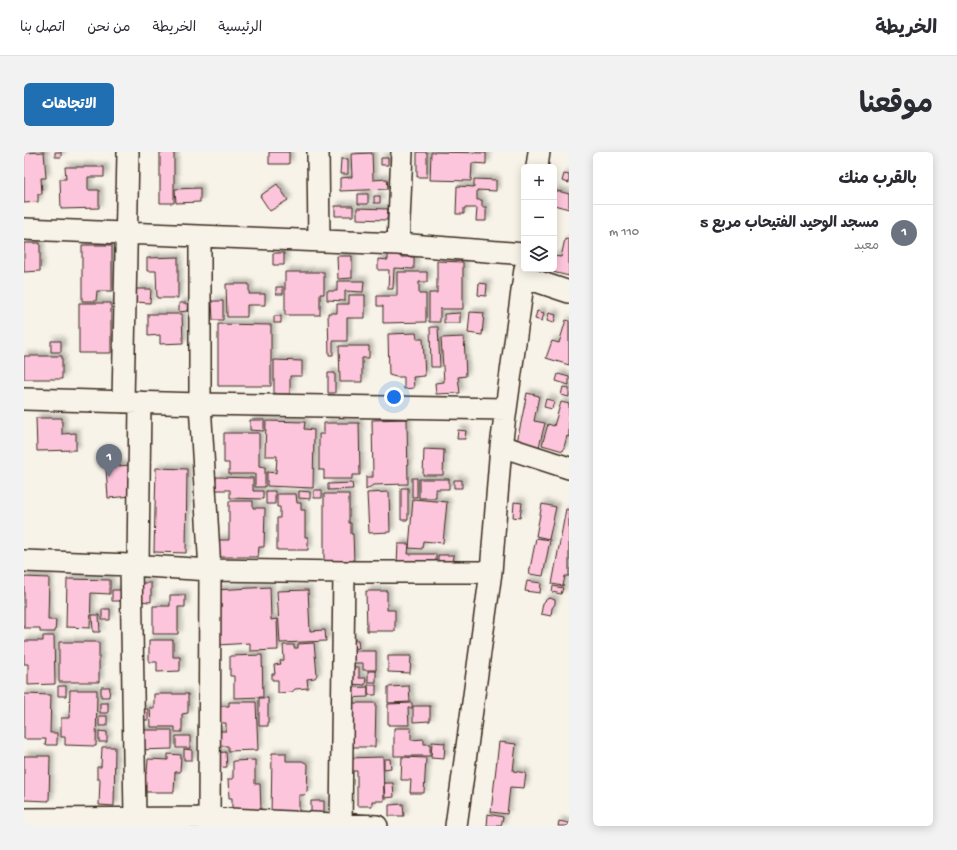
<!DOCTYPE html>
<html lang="ar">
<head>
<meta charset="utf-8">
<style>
	body { margin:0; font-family:"Gochi Hand","Playpen Sans Arabic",sans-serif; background:#f2f2f3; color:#2b2b33; direction:rtl }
	.controls { position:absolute; right:12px; top:12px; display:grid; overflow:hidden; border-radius:6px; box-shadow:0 2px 10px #0003 }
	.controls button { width:36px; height:36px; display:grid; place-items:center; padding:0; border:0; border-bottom:1px solid #e1e1e2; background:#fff; color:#2b2b33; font:20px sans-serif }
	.you { position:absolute; left:370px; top:245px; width:14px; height:14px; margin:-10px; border:3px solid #fff; border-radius:50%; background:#1a73e8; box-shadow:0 0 0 6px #1a73e833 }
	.badge { display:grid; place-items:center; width:26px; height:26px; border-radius:50%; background:#1f6fb2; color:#fff; font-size:13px; font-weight:700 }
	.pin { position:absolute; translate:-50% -33px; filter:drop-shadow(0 1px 2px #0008) }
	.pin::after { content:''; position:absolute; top:21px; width:14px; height:12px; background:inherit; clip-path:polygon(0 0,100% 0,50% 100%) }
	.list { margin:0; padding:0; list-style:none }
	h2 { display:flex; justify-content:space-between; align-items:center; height:52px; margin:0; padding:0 16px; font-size:17px }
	h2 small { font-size:13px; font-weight:400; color:#7c7c81 }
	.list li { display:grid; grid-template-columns:26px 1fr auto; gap:12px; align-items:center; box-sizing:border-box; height:56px; padding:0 16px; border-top:1px solid #e1e1e2 }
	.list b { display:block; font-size:15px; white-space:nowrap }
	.list p { margin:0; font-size:13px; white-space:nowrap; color:#7c7c81 }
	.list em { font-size:13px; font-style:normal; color:#7c7c81 }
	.icon { flex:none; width:22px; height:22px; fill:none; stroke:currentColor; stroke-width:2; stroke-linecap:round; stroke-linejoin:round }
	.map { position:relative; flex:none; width:545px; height:674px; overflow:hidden; direction:ltr; border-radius:6px }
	header { display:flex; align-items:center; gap:24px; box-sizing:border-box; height:56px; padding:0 20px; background:#fff; border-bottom:1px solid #e1e1e2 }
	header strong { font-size:19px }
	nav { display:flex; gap:22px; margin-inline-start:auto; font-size:14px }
	.intro { display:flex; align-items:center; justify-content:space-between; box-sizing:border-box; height:96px; padding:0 24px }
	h1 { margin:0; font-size:28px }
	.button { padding:10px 18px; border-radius:6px; background:#1f6fb2; color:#fff; font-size:14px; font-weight:700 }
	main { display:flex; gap:24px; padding:0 24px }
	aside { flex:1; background:#fff; border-radius:6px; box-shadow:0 2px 10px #0003 }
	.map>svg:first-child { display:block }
</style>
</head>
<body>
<header>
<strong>الخريطة</strong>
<nav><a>الرئيسية</a><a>الخريطة</a><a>من نحن</a><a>اتصل بنا</a></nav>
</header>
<div class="intro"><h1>موقعنا</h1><a class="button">الاتجاهات</a></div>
<main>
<aside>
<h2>بالقرب منك<small></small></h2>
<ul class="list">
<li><span class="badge" style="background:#6b7280">1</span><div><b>مسجد الوحيد الفتيحاب مربع 5</b><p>معبد</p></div><em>110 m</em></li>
</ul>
</aside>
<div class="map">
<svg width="545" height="674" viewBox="0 0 545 674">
	<defs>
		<filter id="shadow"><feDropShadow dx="3.5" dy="-3.5" stdDeviation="2" flood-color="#0004"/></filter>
	</defs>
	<rect width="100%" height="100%" fill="#f7f3e8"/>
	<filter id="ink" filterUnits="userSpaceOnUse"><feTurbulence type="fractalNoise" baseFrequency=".025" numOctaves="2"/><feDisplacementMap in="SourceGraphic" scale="8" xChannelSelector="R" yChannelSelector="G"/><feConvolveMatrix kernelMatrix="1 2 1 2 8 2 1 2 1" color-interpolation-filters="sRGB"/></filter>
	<g filter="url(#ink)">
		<path fill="#fdc5db" stroke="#3b2a1e" filter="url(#shadow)" d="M20,0L22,26H17L18,42H14V50L0,51V1Z
			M31,0H37V5H31Z
			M136,0H150V51H136Z
			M245,0H265V12H245Z
			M393,0H403V25H393Z
			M407,0L462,1V12L448,11L447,29L406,28Z
			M348,1L349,28L363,27L364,37L316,39V26L328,25L327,2Z
			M357,6H364V13H357Z
			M317,7H324V22H316Z
			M41,15H80V25H64V38H75V56L37,57L36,27H42Z
			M540,22L545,23V31L538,29Z
			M450,27L472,28V39L453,38V48H458V55H462V69H452L453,56H440V62H432L433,34L450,35Z
			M253,32L264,48L246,59L236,44Z
			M176,36V50L152,51L151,37Z
			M530,38L545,42V57L530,53Z
			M334,42H344V52H334Z
			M350,44H356V51H350Z
			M311,54H329V64H311Z
			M333,56L364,57L363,68L333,67Z
			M541,87L545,88V124L516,117H530V104L537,105Z
			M0,91H16V119L0,120Z
			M58,93H88V139H73L72,149H58Z
			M364,98H376V105H390V117L370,116L369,137H364L365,118H354V107L364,108Z
			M249,101H260V113H249Z
			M313,104H328V126L314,127Z
			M154,105V146H133L132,119H123V106Z
			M413,109L439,110V157H416V170H405V141H413Z
			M261,120H300V142H296V163H261Z
			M373,120H403V130H395V142H402V170L359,171V154H353V144H373Z
			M313,129H340L339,140L321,139V149L303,148V139H313Z
			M455,131L463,132L462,144L454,143Z
			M202,132H225V142H241V153H223V165H203Z
			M252,135H259V142H252Z
			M112,137H127L126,151L111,150Z
			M325,143H341V166H323V189H309V203H305L304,161H313V152H325Z
			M188,149H199V168H189Z
			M55,151H87V201H55Z
			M155,151H162L163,159L155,160Z
			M513,159L520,161L518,169L511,167Z
			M446,160L460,161L458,183L444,181Z
			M436,161V171H420V162Z
			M525,161L532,163L530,171L523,169Z
			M124,162H158L159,191L136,192V183L124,184Z
			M250,164H257V171H250Z
			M542,168L545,169V213L522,206L528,189L535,191Z
			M194,172L247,173V234H194Z
			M406,175H414L416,215H407Z
			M392,181L393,187H399L401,224L389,225L390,236L380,237V225H372L365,223L364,182Z
			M440,185L442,224L434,225L436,241L412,242L411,231L420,230L417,186Z
			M27,189H37V200H27Z
			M315,194H345V206H338V230H316Z
			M0,204H38V227H0Z
			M250,208L278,209V224H266V242H250Z
			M304,221H311V241H304Z
			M534,222L545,225V233L532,229Z
			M539,235L545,236V245L537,243Z
			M503,241L515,244L510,269L521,271L515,295L493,290Z
			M522,247L530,249L528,257L520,255Z
			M537,250L545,252V285L543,284L539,299L518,293L524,272L530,274Z
			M12,266H38V282L52,281V298L13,299Z
			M383,267L384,332L349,333L342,338V325H349L348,268Z
			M226,268H240V279L226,278Z
			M242,269L281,270L280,277L290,278L289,336L243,334V320L252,321L253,304H241Z
			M300,271H335L336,323H328V327H300V318H295V282H300Z
			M434,278L442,279L441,287H433Z
			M200,281H235V314L241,315V335H231V322H205V311H200Z
			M400,297L420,298L419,323H399Z
			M107,313L109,344L84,346L82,315Z
			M132,316L163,317L162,401L130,400Z
			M192,325L229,326V339H239V347L206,346V338H191Z
			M388,326H393V345H388Z
			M395,327H425V337H412V346H395Z
			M430,328H438V336H430Z
			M328,331L329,337L304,338V332Z
			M377,336H384V368H377Z
			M290,338H298V346H290Z
			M242,339H251V352H242Z
			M275,339L286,340V347L275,346Z
			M365,340L366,380L345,381L343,341Z
			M253,342H272L273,351H277V358H281V385H284V398H253V366H256V355H253Z
			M300,342H325V371H327V382H329L330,410H300Z
			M389,347L423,350L419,391L399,389L398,397L385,396Z
			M205,349H229V356H241L240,395H235L234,405H191V388H205Z
			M490,350L498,351L496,366L489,365Z
			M518,352L532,355L525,387L512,384Z
			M542,357L545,358V424H541L539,434L528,432Z
			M512,386L526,388L519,424L505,422Z
			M374,392H385L384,402H412V415L373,413Z
			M414,403H430L429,414H414Z
			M0,425L25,426L24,468H32L31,480H16V476H0Z
			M43,427L86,428V442L67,441L66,476L42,475Z
			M503,429L517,431L516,441L501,439Z
			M114,431H127V450L113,449Z
			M529,434L539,436L537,442L528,440Z
			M246,435L247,468L253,467L254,498L226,499V491L194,493L191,438Z
			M88,438H97L96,449H88Z
			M284,438L286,479L301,478L302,489L256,491L253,439Z
			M342,439H363V458H371V479H343Z
			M146,443H161V455H154V482H129V454H146Z
			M526,446L531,448V452L528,456L527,464L517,462L519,451L523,447Z
			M78,457H86V468H78Z
			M68,463H75L76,480H69Z
			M19,484H30L31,532L4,533V512H0V489H19Z
			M125,488H149V505H156V519L133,520V510H125Z
			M324,488H334L335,496L324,497Z
			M35,490H75V530H35Z
			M290,491L293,523L291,526L283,527L284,536L271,537L268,540L254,541V528H248V522H251L250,513L257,512L256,509L260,508L259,493H270V496H274V492Z
			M326,499H352V518H339V511H326Z
			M238,503L239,545L210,546V524H206V504Z
			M364,504H387L386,521L364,520Z
			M326,515H335V526H342L341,533L326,532Z
			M344,519H352V530H344Z
			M344,533H352V543H344Z
			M34,534H42V544H34Z
			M385,534L386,550L364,551V535Z
			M77,535H86L85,545H77Z
			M344,535V545L321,546V536Z
			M46,538H73L72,594L41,593V585H37V566H45Z
			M0,542L27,543L26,581H33V593H21L22,587H0Z
			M130,542H164V561L158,562V580H151V575H127L126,555L130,557Z
			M235,546H244V574H235Z
			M205,550H232L234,598L204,599V594H187V579H202V571H187V554H205Z
			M76,551H84V561H76Z
			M324,551H352L351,595H324Z
			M388,551V556H384L385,573H364V552Z
			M389,554H406V569L389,570Z
			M116,557H124V568H115Z
			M75,564H83V574H75Z
			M370,576H387V588L400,587V592H406V604H370Z
			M114,578H148V597L114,598Z
			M75,579L83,580V590H75Z
			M152,584H166V596H152Z
			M408,590L421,591L420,607L407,606Z
			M475,590L492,592L489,619L502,621L500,636L486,635L483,662L467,660Z
			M78,595H91L90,654L75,653L76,627H73V615H77Z
			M160,597L168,598V608H160Z
			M202,600L203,615L189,616V601Z
			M248,601H262V609H278L284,612L283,640L280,643H275V661L247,665Z
			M144,602L157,603L156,620H151L150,640H119V621H123L124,607L144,608Z
			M0,604H26L25,649L0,648Z
			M359,605L360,649H348V654H333V619H324V606Z
			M378,605L402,606L400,641H386L387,628H377Z
			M360,607H366L367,616L360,617Z
			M231,608V632H236L237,658L208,659V646H205L204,627H209V609Z
			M360,631H369L370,645L361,646Z
			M287,649H300V668H287Z
			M379,652L380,664H365V653Z
			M464,662L479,665L477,674H463Z
			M535,669L545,671V674H534Z"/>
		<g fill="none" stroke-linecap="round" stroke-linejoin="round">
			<defs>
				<path id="street" d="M294,0L295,88
					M513,15L515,0
					M0,77L374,92L500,102
					M176,85V252L186,418L185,674
					M374,92L378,0
					M500,125L545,140
					M0,247L176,252L482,257
					M99,250L104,0
					M477,294L545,316
					M0,409L107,413L186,418L320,420H467
					M107,413L111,666
					M114,413L116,250
					M0,667L185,666L353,674
					M317,674L320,420
					M432,674L467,420L477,294L501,117"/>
			</defs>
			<use href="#street" stroke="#3b2a1e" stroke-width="24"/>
			<use href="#street" stroke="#f7f3e8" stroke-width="21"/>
		</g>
	</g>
</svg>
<div class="controls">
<button>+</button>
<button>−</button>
<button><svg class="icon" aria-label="layers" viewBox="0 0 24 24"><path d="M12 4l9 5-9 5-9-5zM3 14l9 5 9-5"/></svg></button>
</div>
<div class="you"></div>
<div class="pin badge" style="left:85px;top:325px;background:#6b7280">1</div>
</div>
</main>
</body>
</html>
